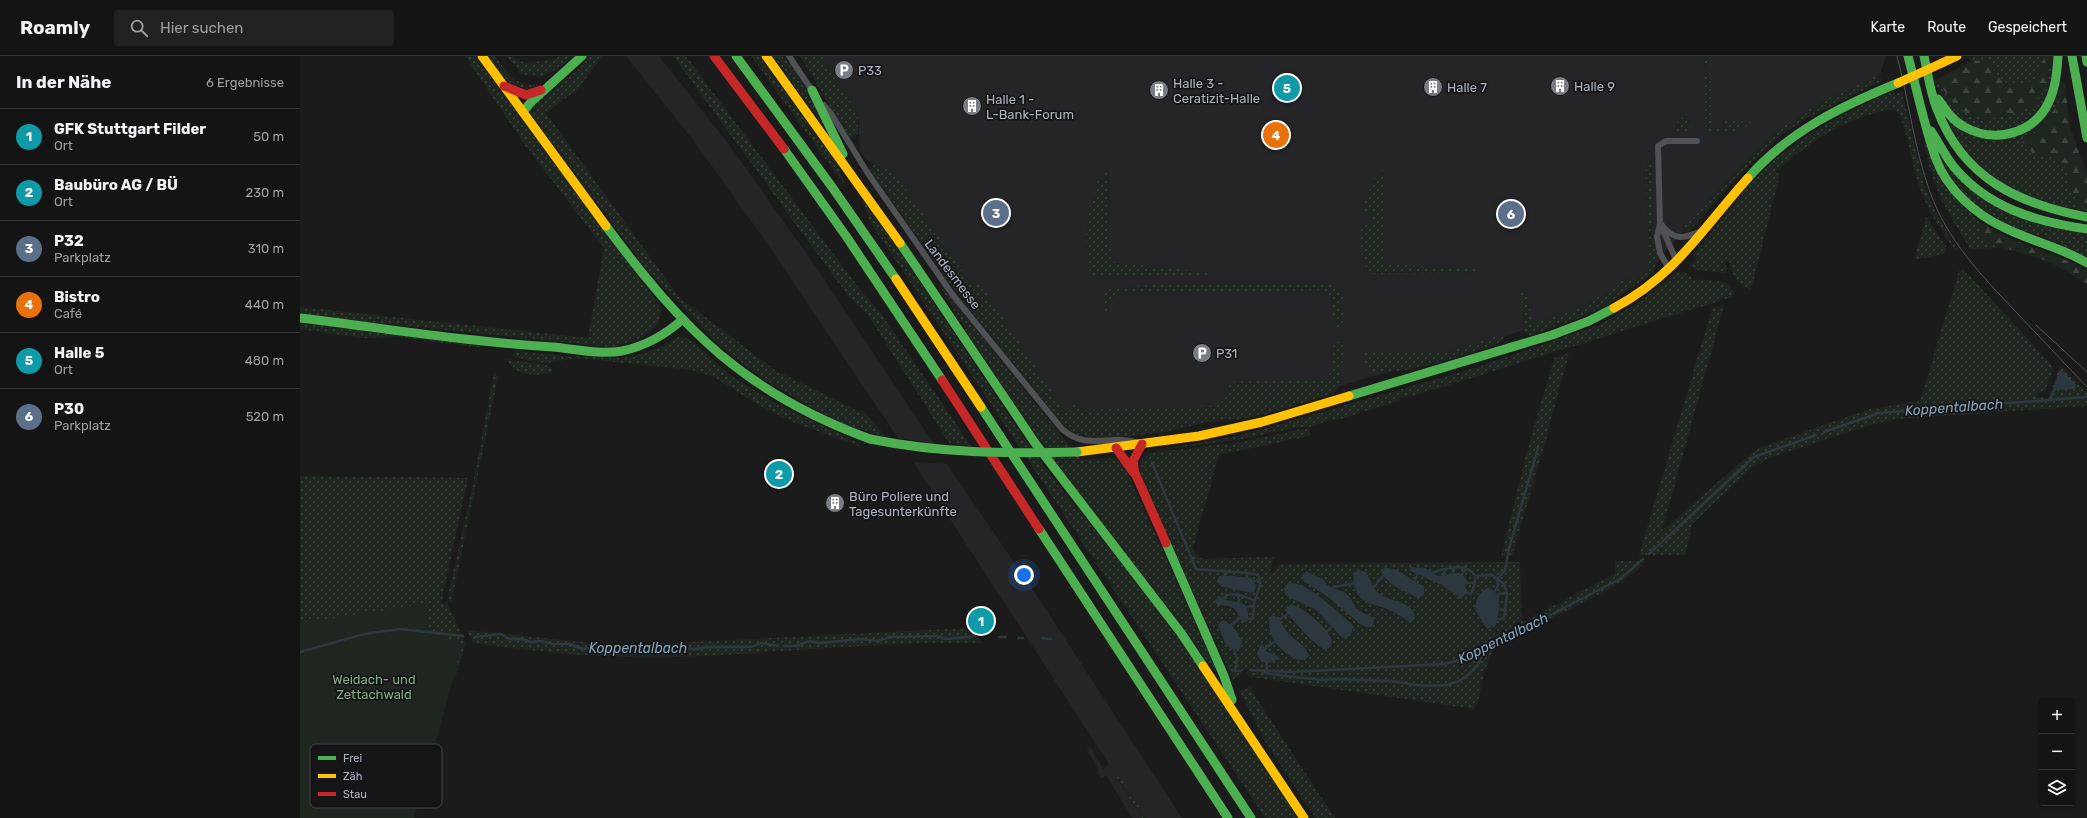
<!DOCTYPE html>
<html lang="de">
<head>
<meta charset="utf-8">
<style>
	body { margin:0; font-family:Rubik,sans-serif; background:#212122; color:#f1f3f6 }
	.controls { position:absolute; right:12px; bottom:12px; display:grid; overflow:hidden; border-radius:4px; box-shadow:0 2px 6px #0003 }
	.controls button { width:36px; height:36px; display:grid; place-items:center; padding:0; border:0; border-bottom:1px solid #333334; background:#141414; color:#f1f3f6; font:20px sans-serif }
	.you { position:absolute; left:724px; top:519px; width:14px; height:14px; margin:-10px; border:3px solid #fff; border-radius:50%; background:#1a73e8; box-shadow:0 0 0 6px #1a73e833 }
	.badge { display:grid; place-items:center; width:26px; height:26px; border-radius:50%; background:#797d84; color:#fff; font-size:13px; font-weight:700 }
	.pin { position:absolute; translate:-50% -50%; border:2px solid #fff; box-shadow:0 1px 4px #0006 }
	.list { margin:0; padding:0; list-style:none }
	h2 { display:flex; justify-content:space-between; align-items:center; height:52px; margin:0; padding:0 16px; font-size:17px }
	h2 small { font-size:13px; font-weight:400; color:#9d9ea0 }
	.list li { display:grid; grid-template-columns:26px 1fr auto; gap:12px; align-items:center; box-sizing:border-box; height:56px; padding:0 16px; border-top:1px solid #333334 }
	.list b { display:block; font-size:15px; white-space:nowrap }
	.list p { margin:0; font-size:13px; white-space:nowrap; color:#9d9ea0 }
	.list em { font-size:13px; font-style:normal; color:#9d9ea0 }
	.icon { flex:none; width:22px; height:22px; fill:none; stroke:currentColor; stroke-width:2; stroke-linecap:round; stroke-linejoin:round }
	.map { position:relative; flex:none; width:1787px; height:762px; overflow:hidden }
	header { display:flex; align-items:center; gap:24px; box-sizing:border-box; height:56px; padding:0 20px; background:#141414; border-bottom:1px solid #333334 }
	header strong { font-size:19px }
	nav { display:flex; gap:22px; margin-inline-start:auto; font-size:14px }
	.search { width:280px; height:36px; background:#212122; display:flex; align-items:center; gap:10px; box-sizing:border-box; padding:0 14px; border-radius:4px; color:#9d9ea0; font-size:15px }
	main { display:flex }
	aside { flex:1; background:#141414 }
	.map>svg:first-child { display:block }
</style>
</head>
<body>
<header>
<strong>Roamly</strong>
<div class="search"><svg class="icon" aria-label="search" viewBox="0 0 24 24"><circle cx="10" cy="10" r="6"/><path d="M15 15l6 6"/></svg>Hier suchen</div>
<nav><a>Karte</a><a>Route</a><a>Gespeichert</a></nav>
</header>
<main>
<aside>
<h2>In der Nähe<small>6 Ergebnisse</small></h2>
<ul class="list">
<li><span class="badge" style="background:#0f9aa8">1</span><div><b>GFK Stuttgart Filder</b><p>Ort</p></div><em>50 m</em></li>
<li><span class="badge" style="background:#0f9aa8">2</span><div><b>Baubüro AG / BÜ</b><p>Ort</p></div><em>230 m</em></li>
<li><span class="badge" style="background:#5c6f8a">3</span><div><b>P32</b><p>Parkplatz</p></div><em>310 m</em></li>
<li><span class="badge" style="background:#e8710a">4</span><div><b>Bistro</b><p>Café</p></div><em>440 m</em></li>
<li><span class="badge" style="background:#0f9aa8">5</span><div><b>Halle 5</b><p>Ort</p></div><em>480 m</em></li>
<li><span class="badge" style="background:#5c6f8a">6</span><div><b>P30</b><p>Parkplatz</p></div><em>520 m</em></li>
</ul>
</aside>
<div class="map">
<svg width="1787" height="762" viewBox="0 0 1787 762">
	<defs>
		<pattern id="grass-dots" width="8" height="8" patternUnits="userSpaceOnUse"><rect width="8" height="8" fill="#1f261f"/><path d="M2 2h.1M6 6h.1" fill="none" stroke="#3d433e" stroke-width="1.8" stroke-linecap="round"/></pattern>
		<pattern id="forest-firs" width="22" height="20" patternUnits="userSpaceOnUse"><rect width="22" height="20" fill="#1f261f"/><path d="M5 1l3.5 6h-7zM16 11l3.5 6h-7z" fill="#3d433e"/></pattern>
	</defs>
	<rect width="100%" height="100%" fill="#1b1b1b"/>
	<path fill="#252528" d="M326,0H359L430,90L516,211L634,388L598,382L469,190L394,85Z
		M522,0H1586L1578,24L1474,77L1407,146L1345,222L1294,251L1147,299L1026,334L925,358L770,369L673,229L580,111L574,109L567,104L560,94L558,59Z
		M613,406L647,408L743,549L882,762H846L819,721L817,722L842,762H832L806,719L801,722L797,716L799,715L787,694L790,690L803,713L809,708Z"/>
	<path fill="url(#grass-dots)" fill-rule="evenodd" d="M165,0H175L360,250C365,278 333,286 312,291L0,259V251L288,282L304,192L227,92Z
		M188,0H195C209,19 214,29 238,29L229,34L207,26Z
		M206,0C214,0 216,5 223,6C232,8 241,5 249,3L252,5L259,0H272L261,11L241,21L219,18L217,12Z
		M288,0H302L279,32L246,57L379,241L475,314L567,359L586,381L537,366L463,323L419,289L347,214L229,56L232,47L278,14Z
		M373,0H386L563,237L581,257L671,390L649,387L570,262L548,240Z
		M451,0H459L538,109L545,130Z
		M472,0H483L498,19L530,78Z
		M500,0H522L558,59V78L549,82Z
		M1404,0H1410V10H1404Z
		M1676,0H1744C1739,25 1733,28 1709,30C1705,27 1700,24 1697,20C1687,8 1690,2 1672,5L1669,3Z
		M1753,0L1755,8L1743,51L1722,70L1703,76L1685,75L1663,67L1648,53L1634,24L1638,23L1643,34L1713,57Z
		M1410,17L1411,72H1423V65L1453,66L1434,76L1406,78L1405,18Z
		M1574,21L1581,23L1582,25L1505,63L1480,80L1440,118L1396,168L1386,177L1383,175L1382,168L1392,164L1407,146L1474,76L1525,44Z
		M1594,35L1595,38L1602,36L1624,128L1634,153L1657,194H1655C1640,173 1626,151 1618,127C1611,103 1608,78 1598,56L1590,53C1543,63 1512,84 1477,115L1479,121L1451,234C1436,228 1433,219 1429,205L1425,207L1427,213L1425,217L1398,214L1390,210L1396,203L1392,199C1414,175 1432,148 1454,124C1493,82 1542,58 1594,35Z
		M1756,40L1759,47C1748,63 1737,74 1722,86L1734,99L1753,101L1765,110C1769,126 1771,145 1787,153V155C1745,148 1710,142 1678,111C1666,100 1654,75 1645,62L1665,76L1720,79Z
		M1386,58L1391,64L1388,75L1381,78L1368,77Z
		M1622,74L1656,144L1681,167L1679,177L1690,187L1701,192L1670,193L1641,144L1629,110Z
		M1639,95L1678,139L1787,179V202L1749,183L1710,170L1673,148L1649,119Z
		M1351,106L1352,176L1357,203L1354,217L1306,249L1279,262L1230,279L1224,278L1221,236H1228L1231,266L1234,267L1285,251V248L1322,228L1319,223C1332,223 1342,225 1348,212L1346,107Z
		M574,109L591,114L594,117L671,227L681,230L760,348L761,354H772L771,339L778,348L786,354L916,350L923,345L929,328L935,326L1016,324L1027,322L1033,312L1034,287L1039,286L1044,291L1040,330L1033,338L962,359L937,364L908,366L865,376L794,384L784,382L769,376L654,234L569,112Z
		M1079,114L1085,115L1084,208L1174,213L1176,217L1074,218C1057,207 1062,185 1061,168L1073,167V155L1061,156L1074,122L1079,120Z
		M805,115H809L810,188L812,206L912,217L904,219L801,221L791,219C786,201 785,178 788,159C790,146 797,137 798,123H806Z
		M563,141L728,388L758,429L837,525L898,609L999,762H965L571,167L564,150Z
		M1626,161L1646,190L1644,198L1614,204Z
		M1664,214L1751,308L1753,313L1745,335L1737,337V342L1749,341L1760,309L1787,337V350L1596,363L1574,368L1469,402L1451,412L1392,468L1385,499H1339L1412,253L1424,249L1362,475L1448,400L1459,392L1570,353L1620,345L1659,215Z
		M1377,216H1384L1392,221V224C1407,224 1428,221 1434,237L1432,241L1113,340L1100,341L1099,345L1033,365L1030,363L1012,371H1000L941,383L855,395L942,379L1178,311L1301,268L1339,246Z
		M869,228H1033L1041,232L1044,243H1039V252H1044L1042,271H1037C1027,255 1040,241 1018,234L822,237C810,242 809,249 807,261L805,258V235L815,232Z
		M643,232L781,404L812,402L823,407L917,615L915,616L874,559L764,420L669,280L642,234Z
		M0,265L112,278L179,290L182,292L99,281L62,282L0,273Z
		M1204,278V283L1197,288C1168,297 1096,324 1069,314L1065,306L1064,297L1148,296Z
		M378,281L390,283L430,319L473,346L560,388L559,390L493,366L465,353L414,321L392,314L277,302L247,307L227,304L212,300L215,295L264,300L323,302L345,297L363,290Z
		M1269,297L1245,387L1212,500L1201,501L1227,395L1254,302Z
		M207,303L250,310L253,315C238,322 213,320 207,303Z
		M194,316L198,321L151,548L148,540L174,424Z
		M1001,373H1008L1010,377L1009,380L919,399L893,492L895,498L903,503L974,501L970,516L974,517L979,508L1220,506L1222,566L1315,518V505H1346C1333,520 1316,529 1299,538C1265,557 1228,571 1196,592L1189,587L1193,595L1185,613L1178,646L1174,653L952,621L947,618L948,611L933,624L843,426C840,414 837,404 849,397L941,386ZM1125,512L1138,520L1153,517L1161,542L1142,529L1110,515ZM1059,514H1063C1071,522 1071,532 1081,539C1091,546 1103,545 1113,553L1107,564L1092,555L1077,551L1055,516ZM1097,514L1108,522L1109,537L1095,529ZM1009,515L1027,529L1040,533L1050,541L1057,554L1068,557L1055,563L1017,533ZM919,520H934L947,522L951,537L932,532ZM991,527L1022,541L1050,566L1035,576L1015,553L985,537ZM921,541L947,551L948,565L940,562V558L931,552L918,550L915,545ZM1199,545L1197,553L1199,559L1183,568L1175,554ZM999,551L1011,558L1022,570L1016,589L990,563ZM975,560L989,578L999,585L980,591L968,572V569ZM926,565L935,573L940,581H922L918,569L919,567Z
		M0,420L168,422L141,548L147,547L161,577L147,578H161L166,587L156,619L143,616L0,621Z
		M671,572L682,587C581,585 480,597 379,601C310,603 241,596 173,587L167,574L292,587L335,589Z
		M951,631L953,637L1035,762H1015L963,682L939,634Z
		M819,720L846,762H842L817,721Z"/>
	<path fill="url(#forest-firs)" d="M1744,0H1753C1748,15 1745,40 1731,50C1725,55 1713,57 1705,59C1699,61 1691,64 1684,63C1662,60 1647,43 1638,23L1672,5L1682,4L1690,7L1697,20L1709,30C1733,28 1739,25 1744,0Z
		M1760,26L1765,28L1770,71L1787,118V153C1771,145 1769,126 1765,110L1753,101L1734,99L1722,86L1741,71L1759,47L1756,40Z
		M1681,167L1709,182L1779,209L1787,214V228C1773,219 1759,210 1744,204C1718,194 1701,196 1679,177Z"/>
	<path fill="#1f261f" d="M126,548L127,576L163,588L114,762H0V567Z"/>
	<path fill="#2d383e" d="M1759,315H1763L1776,329L1774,333L1757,334L1754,331Z
		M1084,511L1097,514L1124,531V539L1119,542C1108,537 1086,529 1082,516Z
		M1111,511L1125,512L1138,520L1153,517L1162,518L1166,523L1165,538L1161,543L1142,529L1110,515Z
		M1059,514L1066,516C1072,525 1072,533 1081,539C1091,546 1111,545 1115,559L1113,565L1111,566C1104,563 1098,558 1092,555C1077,548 1060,550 1055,531C1053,525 1053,521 1055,516Z
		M1006,515L1024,524L1027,529L1044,536L1050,541L1057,554L1073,561L1074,566L1072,571H1067L1060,568L1029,542L1004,525L1002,521Z
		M919,520H934L952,522L956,529L955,535L951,537C941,533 918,534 917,524Z
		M988,527C1008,525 1035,554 1050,566L1053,570L1051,579L1046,582L1040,580L1015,553L988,541L985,537L984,533Z
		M1187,532L1193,534L1194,537L1199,538C1199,547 1199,562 1196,569L1187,573L1175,554C1176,544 1178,537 1187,532Z
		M918,540C922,541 924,543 927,544C942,549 950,543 948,565L945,566L942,565C936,554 933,548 918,550L915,545Z
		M992,548C1008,555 1024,568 1032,584L1031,590L1026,594C1018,593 989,562 986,554L987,551Z
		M972,559C981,561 983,572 989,578C997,586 1006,589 1009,600L1005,604C986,605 960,576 972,559Z
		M921,565H926L935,573L942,585L940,593H931L925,587L918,569Z
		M962,587L966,595L978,600L980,603L968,607L961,606L957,596Z"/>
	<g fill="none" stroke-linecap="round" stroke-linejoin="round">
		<path stroke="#2d383e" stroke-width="2.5" d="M1750,344L1755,332
			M1524,376L1579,357L1787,341
			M852,407L896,513C916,516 937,514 958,519C964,530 956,536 954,547C953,553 955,557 952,563L942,561L928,571
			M1349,498L1454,401L1516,379
			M1153,512V517
			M1143,513L1145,519
			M924,515L925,520
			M946,516L947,522
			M1131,517C1144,513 1167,505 1175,520L1192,519L1204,528L1207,537L1204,563H1199
			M1162,518L1166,513
			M955,525L960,524
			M1166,527H1175V520
			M1114,528L1117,518H1120
			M1033,531L1056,527
			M1071,531L1073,532L1083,520H1086
			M1165,536L1171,538L1175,527
			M1194,537L1198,530L1197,524L1205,514L1209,492L1238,392
			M1199,538L1207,537
			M938,540L939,545
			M923,542C930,534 947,541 955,545
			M947,551L954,550
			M1197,553L1206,554
			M979,567V564L989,557
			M1025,577L1033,570
			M175,581L201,578L209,583H222L231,586L240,585L253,588H269L283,593L302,590L314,594L329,592L359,595L382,592L397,593L406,591H452L460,587L478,590
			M699,581H706
			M718,582H723
			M742,582L751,583
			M484,590H497L509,585L519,587L561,583L578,585L590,581L637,580L646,583L675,580
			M934,593L937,603L935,615
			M0,596L64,578L100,573L163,580
			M965,596V593L978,583
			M932,614L940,615
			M951,614L992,616L1144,608L1165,603L1320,523L1343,503
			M965,615L967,612L966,604
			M963,616L969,618L1022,624L1034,623L1091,625L1124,630L1147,629L1159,625L1169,618L1178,608L1187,591"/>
		<path stroke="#4f5154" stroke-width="6" d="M489,0L513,36
			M524,49L532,59L567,116L652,238L762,373C788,396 811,377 839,387
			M1360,167C1375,186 1383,183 1404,174
			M1362,172L1377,206
			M1369,213L1360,197L1357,181L1360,167L1358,90L1366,85H1397"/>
		<path stroke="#4caf50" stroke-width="9" d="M436,0L532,131L596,223
			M1608,0C1617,34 1624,70 1636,103C1647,133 1675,158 1703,171C1730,185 1761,191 1787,207
			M1624,0C1628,18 1630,36 1637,53C1663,123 1719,148 1787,161
			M1772,0L1787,82
			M1786,0L1787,6
			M512,34L543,98
			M1638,43C1645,53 1652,64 1663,70C1690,86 1727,81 1745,53C1755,37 1757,18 1758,0
			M223,56L230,47L282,0
			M1631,75C1639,87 1645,100 1654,111C1688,152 1737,166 1787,173
			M484,93L546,180L642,324
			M1448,122C1489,75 1542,50 1598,27
			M306,170C384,275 445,337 570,383
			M600,187L735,387L881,577L903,610
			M0,262C84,272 168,286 253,291C275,293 301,299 322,295C346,290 365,279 383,263
			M1049,340L1252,279L1289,265L1314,252
			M681,351L951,762
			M739,473L928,762
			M866,487L924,620L932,644"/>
		<path stroke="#ffc107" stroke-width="9" d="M182,0L306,170
			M466,0L600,187
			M1642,7L1657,0
			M596,223L681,351
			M1314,252C1377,218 1402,173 1448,122
			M777,396L899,380L962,366L1049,340
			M903,610L1004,762"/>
		<path stroke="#c62828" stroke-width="9" d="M414,0L484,93
			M204,30L226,39L241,34
			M642,324L739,473
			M842,388L833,405L835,417L866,487
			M816,392L834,417"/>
		<path stroke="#4f5153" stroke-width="1" d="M1597,0C1609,45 1614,92 1630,136C1647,184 1681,219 1716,256C1740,281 1763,306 1787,331
			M1736,269L1787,316"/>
		<path stroke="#4caf50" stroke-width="9" d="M570,383C639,397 707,398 777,396"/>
		<path stroke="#ffc107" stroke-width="9" d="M1598,27L1642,7"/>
	</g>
	<defs>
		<symbol id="parking-disc" viewBox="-11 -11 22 22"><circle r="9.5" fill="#797d84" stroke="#151518"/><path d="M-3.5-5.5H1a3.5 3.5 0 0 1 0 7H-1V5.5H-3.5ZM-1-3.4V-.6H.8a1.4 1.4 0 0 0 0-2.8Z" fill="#fff"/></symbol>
		<symbol id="building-disc" viewBox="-11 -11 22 22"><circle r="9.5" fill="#797d84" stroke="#151518"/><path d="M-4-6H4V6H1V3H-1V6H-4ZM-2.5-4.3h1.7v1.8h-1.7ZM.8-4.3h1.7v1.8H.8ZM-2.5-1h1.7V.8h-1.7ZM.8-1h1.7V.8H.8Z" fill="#fff"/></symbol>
	</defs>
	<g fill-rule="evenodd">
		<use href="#parking-disc" x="533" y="3" width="22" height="22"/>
		<use href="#building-disc" x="1249" y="19" width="22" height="22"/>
		<use href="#building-disc" x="1122" y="20" width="22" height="22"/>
		<use href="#building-disc" x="848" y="23" width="22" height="22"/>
		<use href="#building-disc" x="661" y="39" width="22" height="22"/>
		<use href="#parking-disc" x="891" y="286" width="22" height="22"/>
		<use href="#building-disc" x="524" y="436" width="22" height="22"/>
	</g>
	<g text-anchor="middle" stroke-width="3.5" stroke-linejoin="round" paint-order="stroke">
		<g font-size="13" fill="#acb2bc" stroke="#151518" text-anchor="start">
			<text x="558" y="19">P33</text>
			<text x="873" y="32">Halle 3 -<tspan x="873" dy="15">Ceratizit-Halle</tspan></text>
			<text x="1274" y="35">Halle 9</text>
			<text x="1147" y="36">Halle 7</text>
			<text x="686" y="48">Halle 1 -<tspan x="686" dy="15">L-Bank-Forum</tspan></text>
			<text x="916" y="302">P31</text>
			<text x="549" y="445">Büro Poliere und<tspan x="549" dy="15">Tagesunterkünfte</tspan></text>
		</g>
		<g font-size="13" fill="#acb2bc" stroke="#151518">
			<text transform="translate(653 218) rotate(53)" y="5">Landesmesse</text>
		</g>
		<g font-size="13" fill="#84a783" stroke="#151518">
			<text x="74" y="628">Weidach- und<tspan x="74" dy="15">Zettachwald</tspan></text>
		</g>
		<g font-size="14" font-style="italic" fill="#83a3b8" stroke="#151518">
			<text transform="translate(1654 351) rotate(-4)" y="5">Koppentalbach</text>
			<text transform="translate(1203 582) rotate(-26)" y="5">Koppentalbach</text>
			<text x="338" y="597">Koppentalbach</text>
		</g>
	</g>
	<rect x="10" y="688" width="132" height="64" rx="6" fill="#151518" stroke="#424449" stroke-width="1"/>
	<rect x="18" y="700" width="18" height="4" fill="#4caf50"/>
	<rect x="18" y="718" width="18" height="4" fill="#ffc107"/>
	<rect x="18" y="736" width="18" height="4" fill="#c62828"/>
	<g font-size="11" fill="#acb2bc">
		<text x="43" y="706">Frei</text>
		<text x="43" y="724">Zäh</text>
		<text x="43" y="742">Stau</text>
	</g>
</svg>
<div class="controls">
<button>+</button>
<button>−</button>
<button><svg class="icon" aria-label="layers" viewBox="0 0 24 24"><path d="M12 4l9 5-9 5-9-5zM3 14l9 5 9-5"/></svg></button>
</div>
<div class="you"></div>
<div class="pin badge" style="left:681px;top:565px;background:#0f9aa8">1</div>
<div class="pin badge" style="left:479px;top:418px;background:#0f9aa8">2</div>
<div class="pin badge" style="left:696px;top:157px;background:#5c6f8a">3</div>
<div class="pin badge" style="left:976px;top:79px;background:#e8710a">4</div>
<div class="pin badge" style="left:987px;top:32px;background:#0f9aa8">5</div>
<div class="pin badge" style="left:1211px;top:158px;background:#5c6f8a">6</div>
</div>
</main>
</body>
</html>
